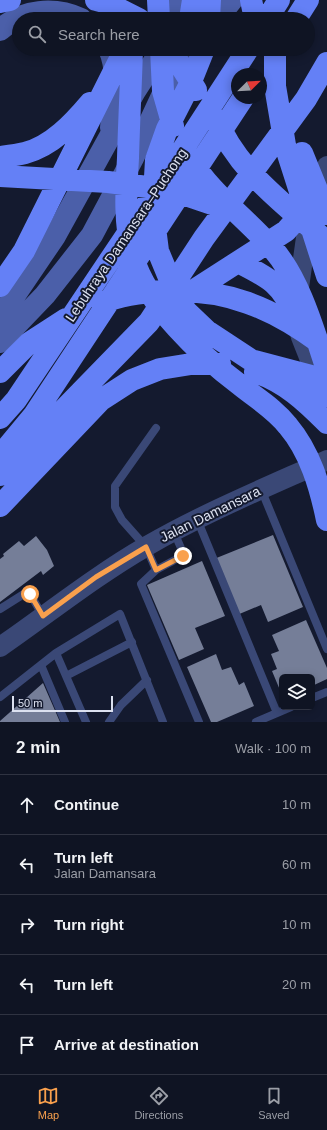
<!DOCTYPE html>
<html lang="en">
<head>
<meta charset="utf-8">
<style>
	body { margin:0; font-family:Helvetica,sans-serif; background:#1d2130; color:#f1f3f6 }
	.controls { position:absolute; right:12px; bottom:12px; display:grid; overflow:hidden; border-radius:6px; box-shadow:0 2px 10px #0003 }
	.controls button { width:36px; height:36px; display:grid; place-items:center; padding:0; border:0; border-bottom:1px solid #2f3341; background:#0f1423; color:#f1f3f6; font:20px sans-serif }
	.compass { position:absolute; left:231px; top:68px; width:36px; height:36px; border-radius:50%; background:#0f1423; box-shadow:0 2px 10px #0003; rotate:66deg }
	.scale { position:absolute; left:12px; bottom:10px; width:101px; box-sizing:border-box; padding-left:4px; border:2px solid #dce1f0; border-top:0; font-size:11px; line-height:14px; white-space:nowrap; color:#dce1f0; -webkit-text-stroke:3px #141a2f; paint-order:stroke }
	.stop { position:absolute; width:12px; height:12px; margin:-9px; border:3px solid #f9a04d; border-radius:50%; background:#fff }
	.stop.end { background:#f9a04d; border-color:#fff; box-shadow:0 1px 4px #0008 }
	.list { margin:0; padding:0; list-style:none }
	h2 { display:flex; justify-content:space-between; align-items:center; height:52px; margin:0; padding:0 16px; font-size:17px }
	h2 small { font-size:13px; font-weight:400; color:#9b9ea6 }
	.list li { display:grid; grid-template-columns:26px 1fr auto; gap:12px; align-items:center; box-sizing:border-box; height:60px; padding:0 16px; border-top:1px solid #2f3341 }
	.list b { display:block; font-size:15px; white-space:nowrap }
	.list p { margin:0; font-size:13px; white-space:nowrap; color:#9b9ea6 }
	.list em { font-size:13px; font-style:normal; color:#9b9ea6 }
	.icon { flex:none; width:22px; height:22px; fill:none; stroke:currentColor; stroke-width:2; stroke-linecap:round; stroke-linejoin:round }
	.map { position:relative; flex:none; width:327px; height:722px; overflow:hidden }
	.search { position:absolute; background:#0f1423; box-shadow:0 2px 10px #0003; left:12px; right:12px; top:12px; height:44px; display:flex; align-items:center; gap:10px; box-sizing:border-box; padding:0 14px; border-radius:22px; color:#9b9ea6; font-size:15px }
	.sheet { height:352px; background:#0f1423 }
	nav { display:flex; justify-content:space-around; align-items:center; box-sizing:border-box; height:56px; border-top:1px solid #2f3341; background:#0f1423; font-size:11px; color:#9b9ea6 }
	nav a { display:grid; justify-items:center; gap:2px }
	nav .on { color:#f9a04d }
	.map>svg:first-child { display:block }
</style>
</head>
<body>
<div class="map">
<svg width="327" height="722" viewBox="0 0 327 722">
	<rect width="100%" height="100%" fill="#141a2f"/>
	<path fill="#757e98" d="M273,535L303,607L268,622L261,605L237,615L214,559Z
		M36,536L47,550L54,566L43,575L41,571L0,602V559L4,556L3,554L19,541L24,546Z
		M202,561L225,616L195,628L204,649L179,660L147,585Z
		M306,620L327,668V679L312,686V677H282V695L272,671L277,669L271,654L279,651L272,635Z
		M216,654L222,670L231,667L239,685L244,682L254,706L217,722H211L187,667Z
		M43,683L60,722H0V721Z"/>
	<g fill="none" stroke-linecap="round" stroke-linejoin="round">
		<path stroke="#3a4876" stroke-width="8" d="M261,489L327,649
			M197,519L277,713L291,707
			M174,532L184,555L156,570L141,584L199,722
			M156,570L146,547L122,520L115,507V486L156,428
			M0,609L27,592L30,594L43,616
			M56,653L86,722
			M41,665L65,722
			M66,676L132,642
			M0,697L56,653L120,614L163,722
			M312,698L327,692
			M109,722L121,705L147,680
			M256,722L277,713"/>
		<path stroke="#3a4876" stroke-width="20" d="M322,390L301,337L295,316L311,202L327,166
			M0,647C49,613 95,576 147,546C204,513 267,487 327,460"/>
		<path stroke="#4b5fa9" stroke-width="22" d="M176,19L177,0
			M217,19L232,0
			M0,30C22,9 55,7 81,19
			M109,49C120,73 113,103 111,128
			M0,317L55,236L135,91L162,49
			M0,342L45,295L92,235L133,158L162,96L192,54"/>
		<path stroke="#6480f6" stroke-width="22" d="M96,0L107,3L139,19
			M158,0L159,19
			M251,0L255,19
			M0,2L10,0
			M190,19L193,0
			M209,19L210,0
			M267,19L279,0
			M296,19L308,0
			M132,49C131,85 129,121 128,158C126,191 124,224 133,257C147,305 200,355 240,385C256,398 275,409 288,426C310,452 320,486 327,520
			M161,49L163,91L173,126
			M170,49L196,90
			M204,49L190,84L167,129L156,160L153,212L158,251L170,280L186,311L207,331L251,360L327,380
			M275,49V86L285,145L327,276
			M216,118C237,171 286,205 327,242
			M302,153L327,214
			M0,157C8,156 17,155 25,153C52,146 73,123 90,103
			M189,157C211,194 245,217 273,249C300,280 314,331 327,370
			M0,176L108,182L171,190L230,210
			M238,262C267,277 282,283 294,315
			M0,286L24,251L125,49
			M188,294L286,231L308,206
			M102,303C122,294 144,292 165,291C227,289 271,307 320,343
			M0,372L29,343L66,319
			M255,372C285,382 305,401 327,423
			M293,388L327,396
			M0,418L16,400L146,206L248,49
			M0,456L34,415L243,98
			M0,475L149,322L204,238L306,99L327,63
			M0,506L101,400L132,380L160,369L191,364H220"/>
	</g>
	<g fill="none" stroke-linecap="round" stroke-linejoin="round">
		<path stroke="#f9a04d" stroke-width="5" d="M30,594L43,616L96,577L146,547L156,570L183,556"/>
	</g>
	<g text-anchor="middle" stroke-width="4" stroke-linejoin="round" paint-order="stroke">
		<g font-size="14" fill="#dce1f0" stroke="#141a2f">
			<text transform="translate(126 235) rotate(-56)" y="5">Lebuhraya Damansara–Puchong</text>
			<text transform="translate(210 514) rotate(-26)" y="5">Jalan Damansara</text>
		</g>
	</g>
</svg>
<div class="controls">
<button><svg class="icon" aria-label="layers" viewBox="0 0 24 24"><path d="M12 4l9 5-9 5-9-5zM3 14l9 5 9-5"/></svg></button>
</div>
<svg class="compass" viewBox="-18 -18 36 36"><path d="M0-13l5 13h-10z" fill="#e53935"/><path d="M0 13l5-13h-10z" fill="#9b9ea6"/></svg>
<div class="scale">50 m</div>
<div class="stop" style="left:30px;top:594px"></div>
<div class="stop end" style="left:183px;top:556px"></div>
<div class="search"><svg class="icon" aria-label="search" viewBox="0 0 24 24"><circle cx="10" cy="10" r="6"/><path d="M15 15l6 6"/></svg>Search here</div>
</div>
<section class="sheet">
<h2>2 min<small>Walk · 100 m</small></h2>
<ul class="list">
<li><svg class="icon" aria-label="ahead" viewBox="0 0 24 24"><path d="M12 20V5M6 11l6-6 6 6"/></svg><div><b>Continue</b></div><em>10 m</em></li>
<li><svg class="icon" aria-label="left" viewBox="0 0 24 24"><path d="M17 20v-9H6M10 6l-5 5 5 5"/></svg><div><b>Turn left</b><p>Jalan Damansara</p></div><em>60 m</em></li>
<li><svg class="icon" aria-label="right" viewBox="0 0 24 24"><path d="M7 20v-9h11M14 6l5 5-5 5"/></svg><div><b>Turn right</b></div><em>10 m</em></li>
<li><svg class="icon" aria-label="left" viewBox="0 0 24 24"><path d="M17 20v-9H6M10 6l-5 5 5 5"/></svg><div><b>Turn left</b></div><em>20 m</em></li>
<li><svg class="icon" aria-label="arrive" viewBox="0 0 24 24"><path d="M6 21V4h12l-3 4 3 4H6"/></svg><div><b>Arrive at destination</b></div></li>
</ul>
</section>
<nav>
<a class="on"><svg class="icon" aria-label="map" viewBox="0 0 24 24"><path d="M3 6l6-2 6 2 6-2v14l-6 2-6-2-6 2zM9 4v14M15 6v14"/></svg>Map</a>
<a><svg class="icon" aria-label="directions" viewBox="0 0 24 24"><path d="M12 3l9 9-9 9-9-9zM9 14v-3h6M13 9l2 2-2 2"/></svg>Directions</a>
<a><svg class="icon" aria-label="saved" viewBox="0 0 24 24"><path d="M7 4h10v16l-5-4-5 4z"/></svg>Saved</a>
</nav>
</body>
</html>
